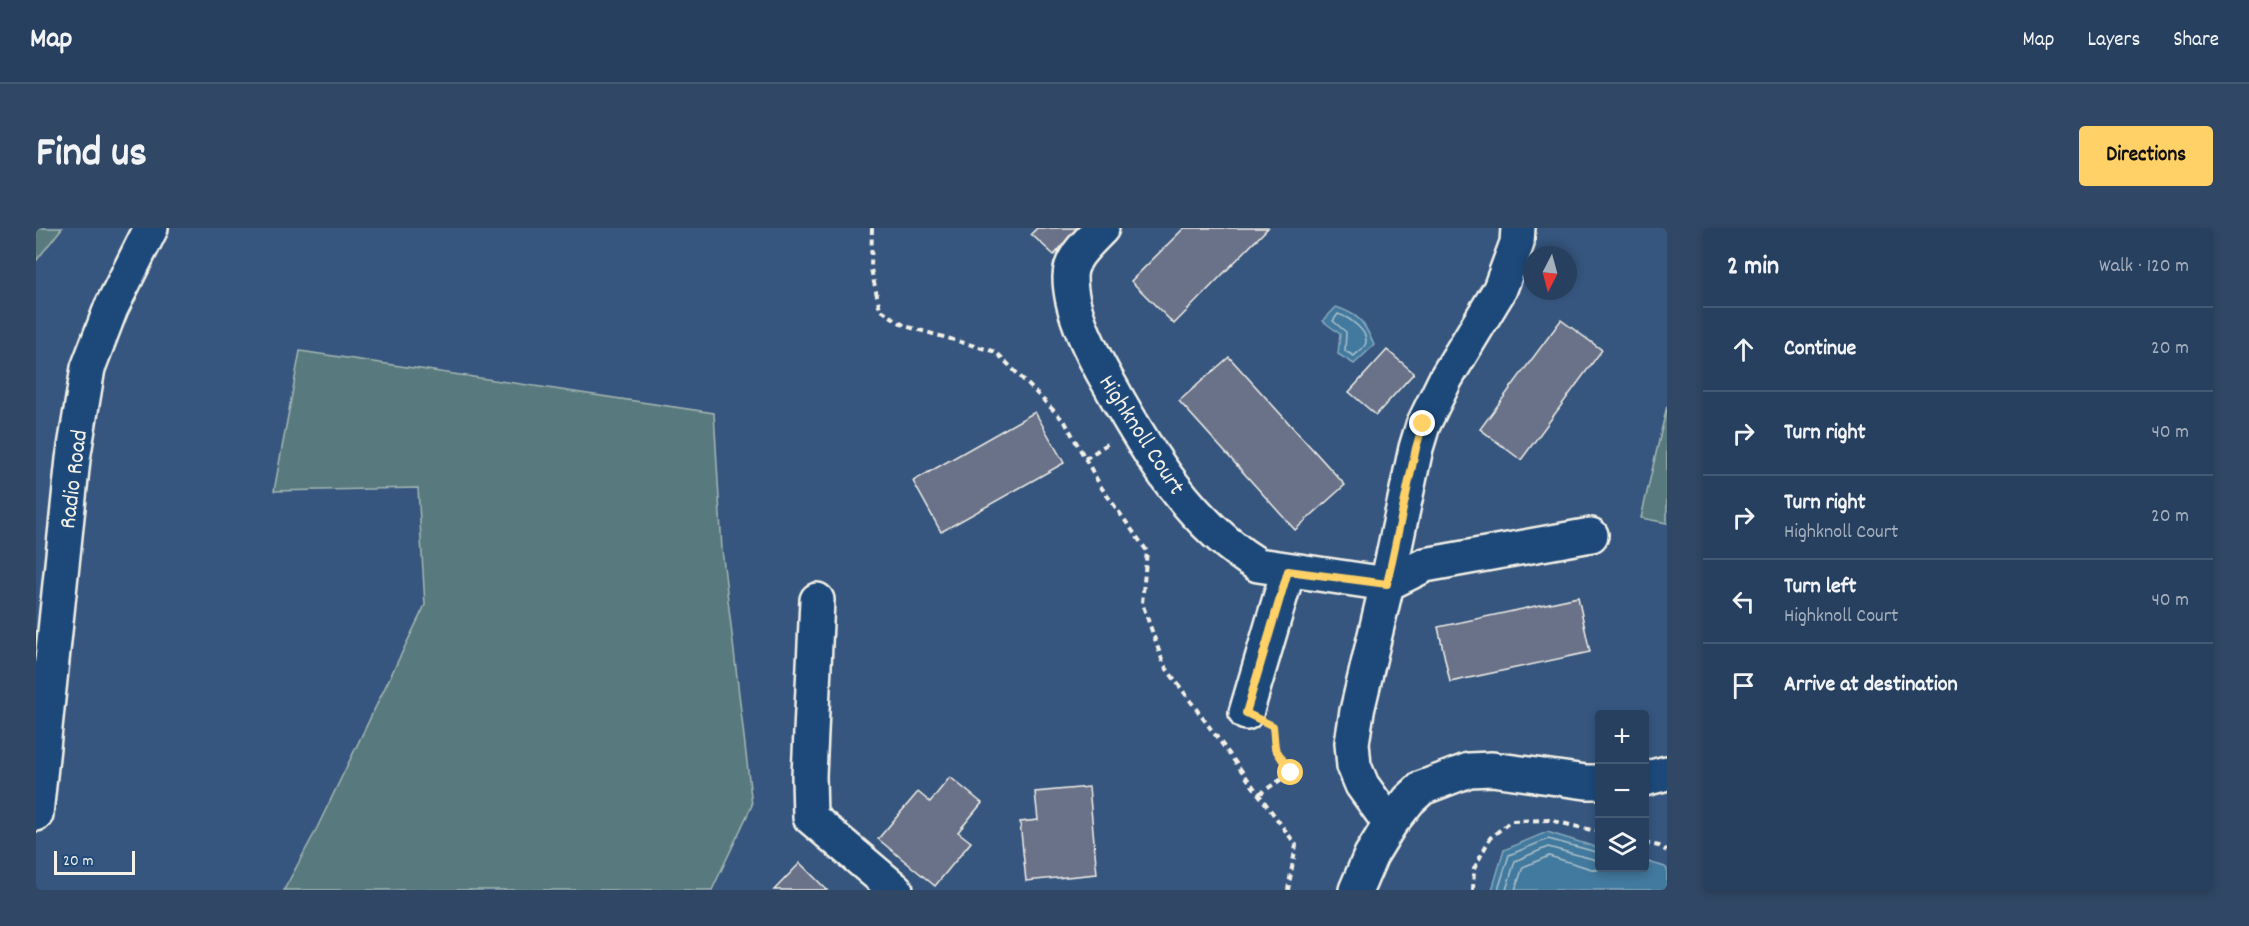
<!DOCTYPE html>
<html lang="en">
<head>
<meta charset="utf-8">
<style>
	body { margin:0; font-family:Dekko,sans-serif; background:#304765; color:#f1f3f6 }
	.controls { position:absolute; right:18px; bottom:18px; display:grid; overflow:hidden; border-radius:6px; box-shadow:0 3px 9px #0003 }
	.controls button { width:54px; height:54px; display:grid; place-items:center; padding:0; border:0; border-bottom:2px solid #445974; background:#28405f; color:#f1f3f6; font:30px sans-serif }
	.compass { position:absolute; left:1487px; top:18px; width:54px; height:54px; border-radius:50%; background:#28405f; box-shadow:0 3px 9px #0003; rotate:186deg }
	.scale { position:absolute; left:18px; bottom:15px; width:81px; box-sizing:border-box; padding-left:6px; border:3px solid #f4f1e8; border-top:0; font-size:16px; line-height:21px; white-space:nowrap; color:#f4f1e8; -webkit-text-stroke:4px #1f4a7a; paint-order:stroke }
	.stop { position:absolute; width:18px; height:18px; margin:-14px; border:4px solid #ffd166; border-radius:50%; background:#fff }
	.stop.end { background:#ffd166; border-color:#fff; box-shadow:0 2px 6px #0008 }
	.list { margin:0; padding:0; list-style:none }
	h2 { display:flex; justify-content:space-between; align-items:center; height:78px; margin:0; padding:0 24px; font-size:26px }
	h2 small { font-size:20px; font-weight:400; color:#a5afbd }
	.list li { display:grid; grid-template-columns:39px 1fr auto; gap:18px; align-items:center; box-sizing:border-box; height:84px; padding:0 24px; border-top:2px solid #445974 }
	.list b { display:block; font-size:22px; white-space:nowrap }
	.list p { margin:0; font-size:20px; white-space:nowrap; color:#a5afbd }
	.list em { font-size:20px; font-style:normal; color:#a5afbd }
	.icon { flex:none; width:33px; height:33px; fill:none; stroke:currentColor; stroke-width:2; stroke-linecap:round; stroke-linejoin:round }
	.map { position:relative; flex:none; width:1631px; height:662px; overflow:hidden; border-radius:6px }
	header { display:flex; align-items:center; gap:36px; box-sizing:border-box; height:84px; padding:0 30px; background:#28405f; border-bottom:2px solid #445974 }
	header strong { font-size:28px }
	nav { display:flex; gap:33px; margin-inline-start:auto; font-size:21px }
	.intro { display:flex; align-items:center; justify-content:space-between; box-sizing:border-box; height:144px; padding:0 36px }
	h1 { margin:0; font-size:42px }
	.button { padding:15px 27px; border-radius:6px; background:#ffd166; color:#111; font-size:21px; font-weight:700 }
	main { display:flex; gap:36px; padding:0 36px }
	aside { flex:1; background:#28405f; border-radius:6px; box-shadow:0 3px 9px #0003 }
	.map>svg:first-child { display:block }
</style>
</head>
<body>
<header>
<strong>Map</strong>
<nav><a>Map</a><a>Layers</a><a>Share</a></nav>
</header>
<div class="intro"><h1>Find us</h1><a class="button">Directions</a></div>
<main>
<div class="map">
<svg width="1631" height="662" viewBox="0 0 1631 662">
	<rect width="100%" height="100%" fill="#36567f"/>
	<filter id="ink" filterUnits="userSpaceOnUse"><feTurbulence type="fractalNoise" baseFrequency=".0167" numOctaves="2"/><feDisplacementMap in="SourceGraphic" scale="12" xChannelSelector="R" yChannelSelector="G"/><feConvolveMatrix kernelMatrix="1 2 1 2 8 2 1 2 1" color-interpolation-filters="sRGB"/></filter>
	<g filter="url(#ink)">
		<path fill="#597a7e" stroke="#a6b6b3" stroke-width="1.5" d="M0,0H26L0,33Z
			M264,123L678,185L686,321L716,577L676,662H248L278,606L389,377L382,260L238,263Z
			M1631,178V295L1605,290Z"/>
		<path fill="#42799e" stroke="#89a9bc" stroke-width="1.5" d="M1300,79C1324,87 1328,94 1338,117L1318,136L1302,126L1304,106L1287,93Z
			M1511,604L1563,620L1564,640H1608L1609,633L1629,639L1631,641V662H1456L1468,622Z"/>
		<g fill="none" stroke-linecap="round" stroke-linejoin="round">
			<path stroke="#adc1ca" stroke-width="1.5" d="M1302,86C1312,89 1335,104 1329,117C1327,121 1321,125 1318,128L1309,123L1310,104L1297,93Z
				M1462,662L1473,627L1512,611L1564,625
				M1470,662L1479,633L1512,619L1564,633
				M1479,662L1487,639L1513,628L1559,642L1572,640"/>
		</g>
		<path fill="#6a728a" stroke="#f4f1e8" stroke-width="1.5" d="M1001,0H1042L1018,27L995,6Z
			M1148,0H1232L1138,96L1095,53Z
			M1525,92L1566,122L1485,232L1444,201Z
			M1351,122L1378,145L1340,187L1313,164Z
			M1193,129L1309,257L1259,302L1143,173Z
			M999,184L1028,235L905,304L877,253Z
			M1542,369L1554,424L1414,454L1402,399Z
			M914,549L946,575L922,604L935,614L899,658L842,611L882,564L894,574Z
			M1053,559L1061,646L990,653L984,594L1002,592L999,564Z
			M764,635L791,662H738Z"/>
		<g fill="none" stroke-linecap="round" stroke-linejoin="round">
			<defs>
				<path id="minor" d="M1066,0C1054,13 1034,29 1034,49C1034,85 1057,128 1075,159C1112,226 1155,296 1222,337L1351,356
					M1351,356L1389,337L1555,307
					M781,372L773,548L774,589L860,662
					M1210,485L1252,343
					M1608,551L1631,545
					M0,586L37,231L52,140L75,80L115,0
					M1354,596L1326,557L1318,538L1316,515L1321,483L1351,356L1380,220L1387,197L1410,150L1464,61L1481,15L1482,0
					M1320,662L1335,627L1354,596L1373,572L1386,560L1433,542L1456,541L1550,554H1564"/>
			</defs>
			<use href="#minor" stroke="#f4f1e8" stroke-width="38"/>
			<path stroke="#f4f1e8" stroke-width="4" stroke-dasharray="6 4.5" stroke-linecap="butt" d="M836,0L835,41L844,81L869,98L960,124L1029,194L1065,259L1111,323L1106,375L1128,437L1260,617L1252,662
				M1049,231L1074,214
				M1223,566L1255,545L1238,520L1237,499
				M1608,615L1623,618L1631,623
				M1437,662L1438,641L1454,610L1475,593L1513,592L1564,604"/>
			<use href="#minor" stroke="#1f4a7a" stroke-width="33"/>
		</g>
	</g>
	<g fill="none" stroke-linecap="round" stroke-linejoin="round" filter="url(#ink)">
		<path stroke="#ffd166" stroke-width="8" d="M1255,545L1239,520L1237,498L1210,485L1252,343L1351,356L1380,220L1387,196"/>
	</g>
	<g text-anchor="middle" stroke-width="4.5" stroke-linejoin="round" paint-order="stroke">
		<g font-size="24" fill="#f4f1e8" stroke="#1f4a7a">
			<text transform="translate(1107 206) rotate(57)" y="8">Highknoll Court</text>
			<text transform="translate(36 251) rotate(-83)" y="8">Radio Road</text>
		</g>
	</g>
</svg>
<div class="controls">
<button>+</button>
<button>−</button>
<button><svg class="icon" aria-label="layers" viewBox="0 0 24 24"><path d="M12 4l9 5-9 5-9-5zM3 14l9 5 9-5"/></svg></button>
</div>
<svg class="compass" viewBox="-18 -18 36 36"><path d="M0-13l5 13h-10z" fill="#e53935"/><path d="M0 13l5-13h-10z" fill="#a5afbd"/></svg>
<div class="scale">20 m</div>
<div class="stop" style="left:1255px;top:545px"></div>
<div class="stop end" style="left:1387px;top:196px"></div>
</div>
<aside>
<h2>2 min<small>Walk · 120 m</small></h2>
<ul class="list">
<li><svg class="icon" aria-label="ahead" viewBox="0 0 24 24"><path d="M12 20V5M6 11l6-6 6 6"/></svg><div><b>Continue</b></div><em>20 m</em></li>
<li><svg class="icon" aria-label="right" viewBox="0 0 24 24"><path d="M7 20v-9h11M14 6l5 5-5 5"/></svg><div><b>Turn right</b></div><em>40 m</em></li>
<li><svg class="icon" aria-label="right" viewBox="0 0 24 24"><path d="M7 20v-9h11M14 6l5 5-5 5"/></svg><div><b>Turn right</b><p>Highknoll Court</p></div><em>20 m</em></li>
<li><svg class="icon" aria-label="left" viewBox="0 0 24 24"><path d="M17 20v-9H6M10 6l-5 5 5 5"/></svg><div><b>Turn left</b><p>Highknoll Court</p></div><em>40 m</em></li>
<li><svg class="icon" aria-label="arrive" viewBox="0 0 24 24"><path d="M6 21V4h12l-3 4 3 4H6"/></svg><div><b>Arrive at destination</b></div></li>
</ul>
</aside>
</main>
</body>
</html>
